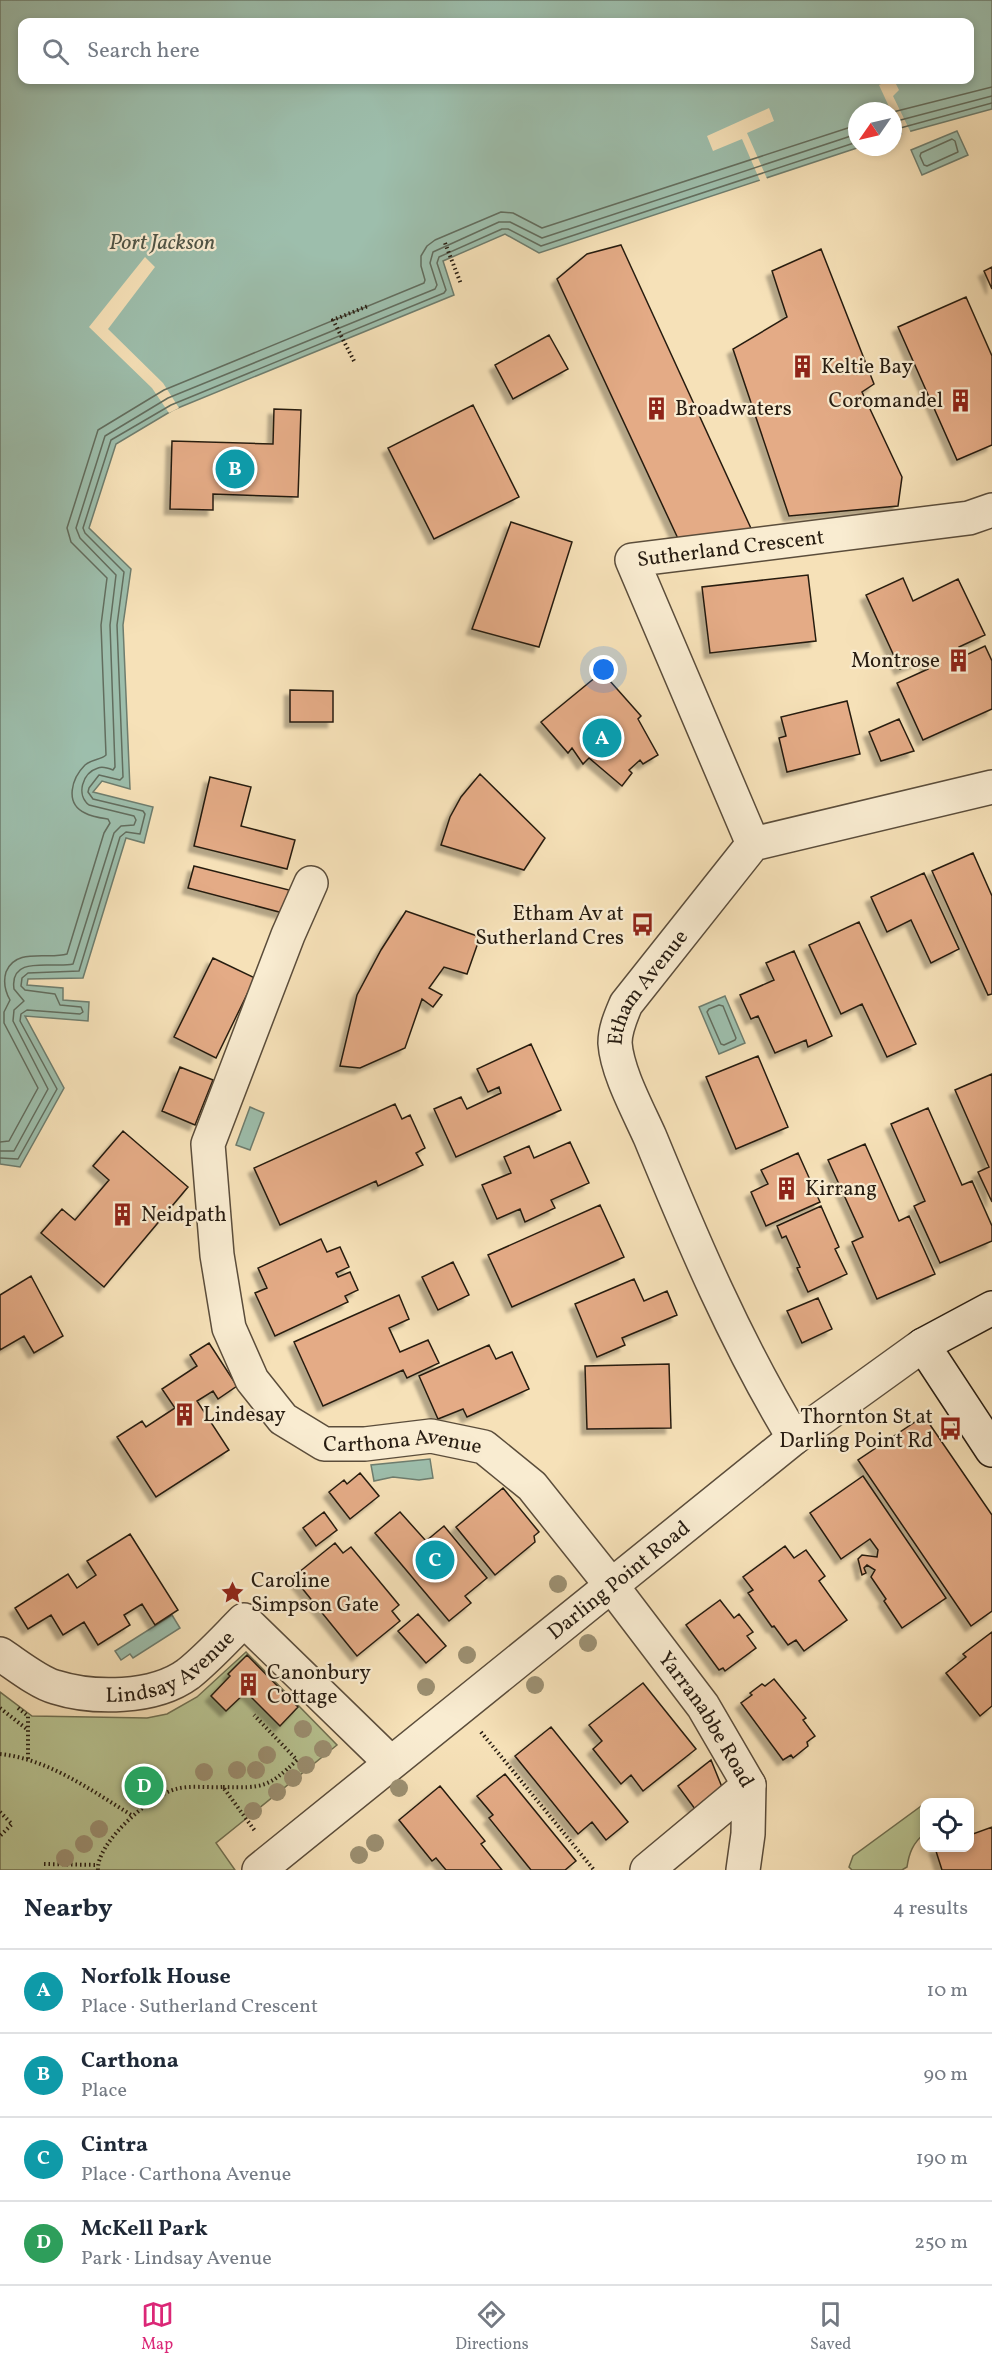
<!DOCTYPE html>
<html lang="en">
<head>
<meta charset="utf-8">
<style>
	body { margin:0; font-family:Vollkorn,serif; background:#f6f6f7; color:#1f2937 }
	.controls { position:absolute; right:18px; bottom:18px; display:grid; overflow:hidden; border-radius:12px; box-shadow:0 3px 9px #0003 }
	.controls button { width:54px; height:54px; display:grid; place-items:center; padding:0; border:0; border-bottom:2px solid #e0e1e3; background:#fff; color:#1f2937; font:30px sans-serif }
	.compass { position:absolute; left:848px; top:102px; width:54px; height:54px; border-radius:50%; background:#fff; box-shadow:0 3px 9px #0003; rotate:236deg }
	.you { position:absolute; left:604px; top:670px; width:21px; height:21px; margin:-15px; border:4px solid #fff; border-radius:50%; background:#1a73e8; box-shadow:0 0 0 9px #1a73e833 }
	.badge { display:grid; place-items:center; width:39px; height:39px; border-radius:50%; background:#db2777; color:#fff; font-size:20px; font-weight:700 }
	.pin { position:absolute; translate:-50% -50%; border:3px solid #fff; box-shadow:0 2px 6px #0006 }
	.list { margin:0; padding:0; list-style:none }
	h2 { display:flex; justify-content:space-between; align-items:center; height:78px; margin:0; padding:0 24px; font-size:26px }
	h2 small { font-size:20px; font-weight:400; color:#747a83 }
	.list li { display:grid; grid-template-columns:39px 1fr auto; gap:18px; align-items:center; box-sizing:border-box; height:84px; padding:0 24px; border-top:2px solid #e0e1e3 }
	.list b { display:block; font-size:22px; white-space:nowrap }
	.list p { margin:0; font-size:20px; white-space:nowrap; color:#747a83 }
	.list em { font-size:20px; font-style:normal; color:#747a83 }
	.icon { flex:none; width:33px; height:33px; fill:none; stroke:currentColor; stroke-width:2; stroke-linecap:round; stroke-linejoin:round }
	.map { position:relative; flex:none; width:992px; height:1870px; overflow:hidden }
	.search { position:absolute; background:#fff; box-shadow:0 3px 9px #0003; left:18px; right:18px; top:18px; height:66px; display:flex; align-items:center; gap:15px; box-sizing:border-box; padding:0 21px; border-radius:12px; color:#747a83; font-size:22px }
	.sheet { height:414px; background:#fff }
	nav { display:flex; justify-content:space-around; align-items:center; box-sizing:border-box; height:84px; border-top:2px solid #e0e1e3; background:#fff; font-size:16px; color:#747a83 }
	nav a { display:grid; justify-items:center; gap:3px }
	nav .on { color:#db2777 }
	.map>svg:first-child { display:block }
</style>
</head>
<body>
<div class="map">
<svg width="992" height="1870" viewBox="0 0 992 1870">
	<defs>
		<filter id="shadow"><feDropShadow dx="-5.5" dy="5.5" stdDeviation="1.5" flood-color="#0004"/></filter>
	</defs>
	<rect width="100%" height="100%" fill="#f6e1b8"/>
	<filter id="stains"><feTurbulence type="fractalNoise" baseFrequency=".00333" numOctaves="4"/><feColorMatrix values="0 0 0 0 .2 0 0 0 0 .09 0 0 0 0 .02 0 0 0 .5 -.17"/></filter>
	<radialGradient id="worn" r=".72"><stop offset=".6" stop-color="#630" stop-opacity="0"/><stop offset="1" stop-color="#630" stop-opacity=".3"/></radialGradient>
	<path fill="#b8c492" stroke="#707052" stroke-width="1.5" d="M246,1652L337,1745L216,1843L235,1870H0V1692L32,1716L147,1718L167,1714L197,1697Z
		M924,1804V1834C913,1843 909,1853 907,1867L902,1870H852L849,1867L853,1856Z"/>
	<path fill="#9dbeac" stroke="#6e7d6e" stroke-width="1.5" fill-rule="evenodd" d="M0,0H992V109L893,136V111H857V147H860L539,253L505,234L443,261L454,295L173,410L116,444L89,528L131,569L123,625L130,789L102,781L93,792L153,807L144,843L126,838L83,978L28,979L27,985L63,988V1000L89,1002L88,1021L25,1016L64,1088L20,1167L0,1164ZM22,22H970V80H22Z
		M957,131L968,155L922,175L911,150Z
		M725,996L745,1043L719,1054L699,1007Z
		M250,1107L264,1113L250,1150L236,1145Z
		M430,1459L433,1478L419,1480L393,1477L374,1481L371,1465Z
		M172,1615L180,1628L133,1658L130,1654L121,1660L115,1651Z"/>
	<path fill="#f6e1b8" d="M890,80H894L899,90L893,96L911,133L903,136L893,111H891L879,85Z
		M769,108L774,121L747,133L768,181L761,183L742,139L713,151L707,136Z
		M145,257L155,267L108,329L163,383L179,408L169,413L152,388L89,327Z"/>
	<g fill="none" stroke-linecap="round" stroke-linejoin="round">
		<path stroke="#626d5e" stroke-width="1.5" d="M893,112L992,87
			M893,122L992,96
			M893,130L992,103
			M952,139L955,141L958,152L927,166L924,165L920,156L921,153Z
			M719,1005L723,1006L736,1038L735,1040L724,1045L721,1044L707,1012L709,1009Z
			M0,1142L9,1141L38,1088L4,1023V1012L10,1000C5,991 3,982 6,972C16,947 48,960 67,954L104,833L110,823L108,819C101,818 92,817 85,813C64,803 72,778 85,765C92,759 101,760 106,755L101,625L107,578L71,542L67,528L98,430L164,390L424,283L425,280L421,266V256L427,246L435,240L501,212L513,213L542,228L857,125
			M0,1151H14L48,1089L13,1021L14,1010L24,1001L14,989C9,954 54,969 73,964L114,833L121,826L134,825L136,820L134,816L89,805C76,795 82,773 98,768C103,766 108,768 113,770L115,767L110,625L116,575L80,538L76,528L105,436L168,398L435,289L437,285L430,263L433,252L499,222H510L542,238L857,134
			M0,1158L18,1159L57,1089L20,1021L21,1014L27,1010L80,1014L83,1012L81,1007L60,1005L55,994L25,990L21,986L22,978L28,973L79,971L120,837L126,832L140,834L145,814L143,811L93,799L88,792L89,788L99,775L120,780L123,777L117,625L124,572L85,533L83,528L111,440L171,405L444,293L446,290L437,263L439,257L502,229H508L541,246L857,142"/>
	</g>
	<path fill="#e4ab86" stroke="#271c11" stroke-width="1.5" filter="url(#shadow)" d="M621,245L755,537L681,545L557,279L587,254Z
		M821,249L874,384L862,392L902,477L898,506L789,516L733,349L787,317L772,271Z
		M992,267V289L984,271Z
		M966,297L992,356V445L957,460L898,327Z
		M549,335L568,369L513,399L495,365Z
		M473,405L519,497L434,539L388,448Z
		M274,409L301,410L298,497L213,494V510L170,509L172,441L273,444Z
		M511,522L572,542L539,647L472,629Z
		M808,575L816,641L710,653L702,587Z
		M903,578L913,601L958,579L985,635L959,647L962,657L985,646L992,661V709L923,740L897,683L928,669L924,659L900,669L866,595Z
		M602,672L641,716L638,719L658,755L643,764L640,760L629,770L632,773L622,786L589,758L583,764L572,748L568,753L541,722Z
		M290,690L333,691V722H290Z
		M847,701L860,754L787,772L779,738L786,736L781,717Z
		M899,719L914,751L881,761L869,732Z
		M480,774L545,838L524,870L441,845L450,817L461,797Z
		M210,777L251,787L241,826L295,840L287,869L194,846Z
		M973,853L992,896V994L988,995L932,871Z
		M194,866L289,890L283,913L188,888Z
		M924,873L959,949L931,963L911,920L887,932L871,897Z
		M406,911L480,937L467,974L444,967L429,988L442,995L433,1007L422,999L405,1048L360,1068L340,1066L357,995L381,950Z
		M859,922L916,1044L887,1057L862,1004L841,1014L809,945Z
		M794,951L832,1036L808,1047L806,1040L775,1053L758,1016L751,1019L740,995L774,980L766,963Z
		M213,958L255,978L216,1058L174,1037Z
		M531,1044L561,1110L456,1157L434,1109L461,1097L467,1109L501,1093L499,1087L488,1092L477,1069Z
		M758,1056L788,1127L736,1149L706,1077Z
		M180,1067L213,1080L195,1125L162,1111Z
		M992,1074V1202L978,1172L989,1167L955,1090Z
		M395,1104L402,1119L410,1115L425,1148L416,1153L423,1165L378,1186L376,1181L280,1225L254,1168Z
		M928,1108L962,1185L972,1181L992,1226V1241L940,1263L914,1206L925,1201L891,1124Z
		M123,1131L188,1187L104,1287L41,1233L62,1209L75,1220L109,1180L93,1166Z
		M570,1142L589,1183L551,1200L555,1208L525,1222L520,1209L497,1219L482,1185L511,1173L504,1157L529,1146L534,1158Z
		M865,1144L899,1221L909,1216L935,1274L877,1299L852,1242L863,1237L828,1160Z
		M798,1153L820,1202L766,1226L751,1192L768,1184L761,1170Z
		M600,1205L624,1257L512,1307L488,1255Z
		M821,1206L839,1247L835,1249L847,1274L808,1292L797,1268L800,1267L786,1236L782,1238L777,1226Z
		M321,1239L327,1252L340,1247L349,1267L336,1273L338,1277L350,1272L358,1290L345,1296L348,1302L275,1336L255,1293L267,1288L258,1268Z
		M453,1262L469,1295L438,1310L422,1277Z
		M31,1276L63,1336L34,1353L24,1336L0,1350V1295Z
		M634,1279L644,1301L667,1291L677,1315L622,1338L625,1345L597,1357L575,1304Z
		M399,1295L409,1319L389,1328L400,1352L428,1340L439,1363L407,1378L403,1370L323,1406L294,1342Z
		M818,1298L832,1329L802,1343L787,1311Z
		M209,1343L237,1386L218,1399L213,1391L197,1401L229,1450L156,1497L117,1437L142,1421L146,1427L175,1408L162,1389L197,1366L190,1355Z
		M489,1345L496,1359L512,1352L529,1389L467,1417L463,1409L438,1419L419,1376Z
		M669,1364L671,1428L587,1429L585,1366Z
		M924,1416L992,1515V1611L971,1626L858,1460Z
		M360,1473L379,1496L350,1519L329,1492L344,1480L347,1484Z
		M863,1476L946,1598L902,1628L884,1601L886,1599L871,1577L875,1570L867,1565L864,1568L866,1573L862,1575L858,1559L862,1555L877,1557L878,1550L870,1539L841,1559L810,1513Z
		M503,1488L539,1532L534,1536L535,1542L495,1575L456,1527Z
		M324,1512L337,1530L316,1546L303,1528Z
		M400,1512L426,1541L444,1526L487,1578L465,1596L471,1603L449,1621L375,1533Z
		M130,1534L178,1610L155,1625L142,1604L124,1615L130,1625L98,1645L84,1622L63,1635L51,1615L28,1629L15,1608L68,1574L77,1588L96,1575L87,1561Z
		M335,1543L343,1553L351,1547L399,1605L392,1611L400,1621L357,1656L293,1577Z
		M785,1546L794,1558L806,1550L825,1576L819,1581L847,1620L804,1651L796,1640L788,1645L774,1626L772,1627L748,1593L753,1590L743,1577Z
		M720,1600L734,1618L739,1614L753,1632L747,1636L756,1648L725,1671L723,1668L719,1670L686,1625Z
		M418,1614L446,1646L426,1663L398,1631Z
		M992,1632V1706L980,1716L946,1673L966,1657L963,1654Z
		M247,1655L298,1707L280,1726L246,1692L226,1711L211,1696L230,1676L228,1674Z
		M774,1679L806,1718L803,1720L815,1736L807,1742L808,1746L793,1758L791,1755L783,1760L741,1703L752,1695L750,1693L762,1684L765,1686Z
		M643,1683L696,1749L643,1791L631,1775L621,1784L593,1749L602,1741L589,1725Z
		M551,1727L628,1822L606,1840L592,1822L578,1834L515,1756Z
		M711,1760L724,1792L698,1813L678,1786Z
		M505,1774L576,1861L565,1870H531L489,1818L493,1815L477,1796Z
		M440,1786L485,1841L481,1844L502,1870H446L436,1858L432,1861L399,1820Z
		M992,1827V1870H942L935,1848H970V1835Z"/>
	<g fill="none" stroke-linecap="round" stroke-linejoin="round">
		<defs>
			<g id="street">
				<path id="s1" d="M753,844L632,560L969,518L992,510"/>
				<path id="s2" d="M311,883L288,935L208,1144L217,1255L229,1328L252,1380L283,1419L324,1444H365L431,1436L484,1447L532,1486L611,1585L703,1706L749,1785L748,1834L743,1870"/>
				<path id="s3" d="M794,1438C736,1343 692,1239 650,1137C638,1110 617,1072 615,1043C615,1029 621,1016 626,1004L753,844L992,787"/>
				<path id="s4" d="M0,1654C14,1663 39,1683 55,1687C93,1699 154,1699 188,1674C208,1658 226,1638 244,1620L390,1762"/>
				<path id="s5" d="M259,1870L794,1438L923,1345"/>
				<path d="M647,1870L749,1785"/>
			</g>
			<path id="secondary" d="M992,1308L923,1345L992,1450"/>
		</defs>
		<use href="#street" stroke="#5b4d3b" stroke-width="36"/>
		<use href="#secondary" stroke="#271c11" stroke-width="36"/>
		<path stroke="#271c11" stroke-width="4" stroke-dasharray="1.5 3" stroke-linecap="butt" d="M445,243L461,284
			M354,361L333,320L368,306
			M0,1708L28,1730
			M18,1708L28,1716V1759
			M481,1732L594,1870
			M0,1754C49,1759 92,1791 133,1816
			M223,1787C262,1788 268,1788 297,1760L254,1715
			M0,1812L12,1824L0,1836
			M44,1864L98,1865
			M98,1870C96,1843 151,1795 176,1789C190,1785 208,1788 223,1787L255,1831"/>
		<use href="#street" stroke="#f9ecd1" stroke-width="33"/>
		<use href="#secondary" stroke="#f9ecd1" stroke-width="33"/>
	</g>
	<g fill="#9c9072">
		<circle cx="558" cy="1584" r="9"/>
		<circle cx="588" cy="1643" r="9"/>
		<circle cx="467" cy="1655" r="9"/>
		<circle cx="535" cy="1685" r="9"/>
		<circle cx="426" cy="1687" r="9"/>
		<circle cx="303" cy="1729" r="9"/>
		<circle cx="323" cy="1749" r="9"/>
		<circle cx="267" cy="1755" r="9"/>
		<circle cx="306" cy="1765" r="9"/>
		<circle cx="237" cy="1770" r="9"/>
		<circle cx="256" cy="1770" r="9"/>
		<circle cx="204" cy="1772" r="9"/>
		<circle cx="293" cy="1778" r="9"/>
		<circle cx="399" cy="1788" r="9"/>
		<circle cx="277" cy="1792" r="9"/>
		<circle cx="253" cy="1811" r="9"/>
		<circle cx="99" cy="1829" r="9"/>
		<circle cx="375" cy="1843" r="9"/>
		<circle cx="84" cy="1844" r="9"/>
		<circle cx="359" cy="1855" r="9"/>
		<circle cx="65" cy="1858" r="9"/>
	</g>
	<defs>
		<symbol id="building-bare" viewBox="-9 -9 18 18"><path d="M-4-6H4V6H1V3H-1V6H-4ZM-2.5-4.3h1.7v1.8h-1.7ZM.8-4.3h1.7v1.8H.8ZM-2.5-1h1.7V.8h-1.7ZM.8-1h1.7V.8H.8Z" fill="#8f2418" stroke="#f9ecd1" stroke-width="2.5" paint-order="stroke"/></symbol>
		<symbol id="bus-bare" viewBox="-9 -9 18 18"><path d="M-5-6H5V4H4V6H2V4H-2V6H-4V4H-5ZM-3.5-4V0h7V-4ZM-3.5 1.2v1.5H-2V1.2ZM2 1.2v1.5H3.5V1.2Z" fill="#8f2418" stroke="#f9ecd1" stroke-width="2.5" paint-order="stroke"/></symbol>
		<symbol id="sight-bare" viewBox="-9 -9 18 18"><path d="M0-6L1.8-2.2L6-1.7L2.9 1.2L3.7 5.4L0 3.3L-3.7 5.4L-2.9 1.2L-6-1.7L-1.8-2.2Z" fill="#8f2418" stroke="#f9ecd1" stroke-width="2.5" paint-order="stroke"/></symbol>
	</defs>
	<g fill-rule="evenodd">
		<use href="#building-bare" x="786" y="350" width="33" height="33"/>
		<use href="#building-bare" x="944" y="384" width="33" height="33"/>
		<use href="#building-bare" x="640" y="392" width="33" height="33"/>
		<use href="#building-bare" x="942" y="644" width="33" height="33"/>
		<use href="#bus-bare" x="626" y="908" width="33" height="33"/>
		<use href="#building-bare" x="770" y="1172" width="33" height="33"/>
		<use href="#building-bare" x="106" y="1198" width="33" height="33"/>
		<use href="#building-bare" x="168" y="1398" width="33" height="33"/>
		<use href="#bus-bare" x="934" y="1412" width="33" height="33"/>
		<use href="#sight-bare" x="216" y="1576" width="33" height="33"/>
		<use href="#building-bare" x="232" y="1668" width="33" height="33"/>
	</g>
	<g text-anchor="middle" stroke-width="4.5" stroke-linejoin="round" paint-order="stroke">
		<g font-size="21" fill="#271c11" stroke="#f9ecd1" text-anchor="start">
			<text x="821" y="373">Keltie Bay</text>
			<text x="943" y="407" text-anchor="end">Coromandel</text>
			<text x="675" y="415">Broadwaters</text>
			<text x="940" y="667" text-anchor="end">Montrose</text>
			<text x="624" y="920" text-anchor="end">Etham Av at<tspan x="624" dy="24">Sutherland Cres</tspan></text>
			<text x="805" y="1195">Kirrang</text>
			<text x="141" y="1221">Neidpath</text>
			<text x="203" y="1421">Lindesay</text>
			<text x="933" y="1423" text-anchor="end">Thornton St at<tspan x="933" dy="24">Darling Point Rd</tspan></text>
			<text x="251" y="1587">Caroline<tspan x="251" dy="24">Simpson Gate</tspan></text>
			<text x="267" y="1679">Canonbury<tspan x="267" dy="24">Cottage</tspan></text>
		</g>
		<g font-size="21" fill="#271c11" stroke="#f9ecd1">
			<text dy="7" stroke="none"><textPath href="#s1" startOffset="408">Sutherland Crescent</textPath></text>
			<text dy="7" stroke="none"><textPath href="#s3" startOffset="500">Etham Avenue</textPath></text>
			<text dy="7" stroke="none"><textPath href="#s2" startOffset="700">Carthona Avenue</textPath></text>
			<text dy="7" stroke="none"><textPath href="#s5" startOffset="462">Darling Point Road</textPath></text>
			<text dy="7" stroke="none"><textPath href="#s4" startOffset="188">Lindsay Avenue</textPath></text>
			<text dy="7" stroke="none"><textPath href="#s2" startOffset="1136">Yarranabbe Road</textPath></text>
		</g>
		<g font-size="22" font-style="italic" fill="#505547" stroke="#f9ecd1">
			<text x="162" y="249">Port Jackson</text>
		</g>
	</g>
	<rect width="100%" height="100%" filter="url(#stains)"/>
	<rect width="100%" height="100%" fill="url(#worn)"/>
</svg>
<div class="controls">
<button><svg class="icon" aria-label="locate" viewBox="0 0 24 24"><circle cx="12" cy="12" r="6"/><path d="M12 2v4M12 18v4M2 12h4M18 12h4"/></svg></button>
</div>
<svg class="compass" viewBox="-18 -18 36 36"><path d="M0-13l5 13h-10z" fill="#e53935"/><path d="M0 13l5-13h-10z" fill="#747a83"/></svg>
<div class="you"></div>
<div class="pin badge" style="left:602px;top:738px;background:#0f9aa8">A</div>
<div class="pin badge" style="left:235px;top:469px;background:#0f9aa8">B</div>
<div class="pin badge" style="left:435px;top:1560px;background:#0f9aa8">C</div>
<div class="pin badge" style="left:144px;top:1786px;background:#2e9e5b">D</div>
<div class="search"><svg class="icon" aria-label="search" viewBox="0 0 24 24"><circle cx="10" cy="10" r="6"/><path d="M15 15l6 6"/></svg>Search here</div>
</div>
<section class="sheet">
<h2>Nearby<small>4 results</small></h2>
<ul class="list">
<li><span class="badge" style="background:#0f9aa8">A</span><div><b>Norfolk House</b><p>Place · Sutherland Crescent</p></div><em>10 m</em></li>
<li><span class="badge" style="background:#0f9aa8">B</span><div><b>Carthona</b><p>Place</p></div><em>90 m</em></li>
<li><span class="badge" style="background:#0f9aa8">C</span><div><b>Cintra</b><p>Place · Carthona Avenue</p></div><em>190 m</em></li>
<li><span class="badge" style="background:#2e9e5b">D</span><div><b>McKell Park</b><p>Park · Lindsay Avenue</p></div><em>250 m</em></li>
</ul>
</section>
<nav>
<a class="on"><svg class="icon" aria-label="map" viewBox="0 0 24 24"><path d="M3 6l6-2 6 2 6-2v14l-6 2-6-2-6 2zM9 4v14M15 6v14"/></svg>Map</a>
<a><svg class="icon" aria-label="directions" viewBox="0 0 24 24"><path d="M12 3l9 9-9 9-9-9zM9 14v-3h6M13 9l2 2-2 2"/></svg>Directions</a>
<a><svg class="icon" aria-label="saved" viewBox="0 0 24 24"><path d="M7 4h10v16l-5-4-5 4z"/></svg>Saved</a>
</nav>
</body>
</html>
